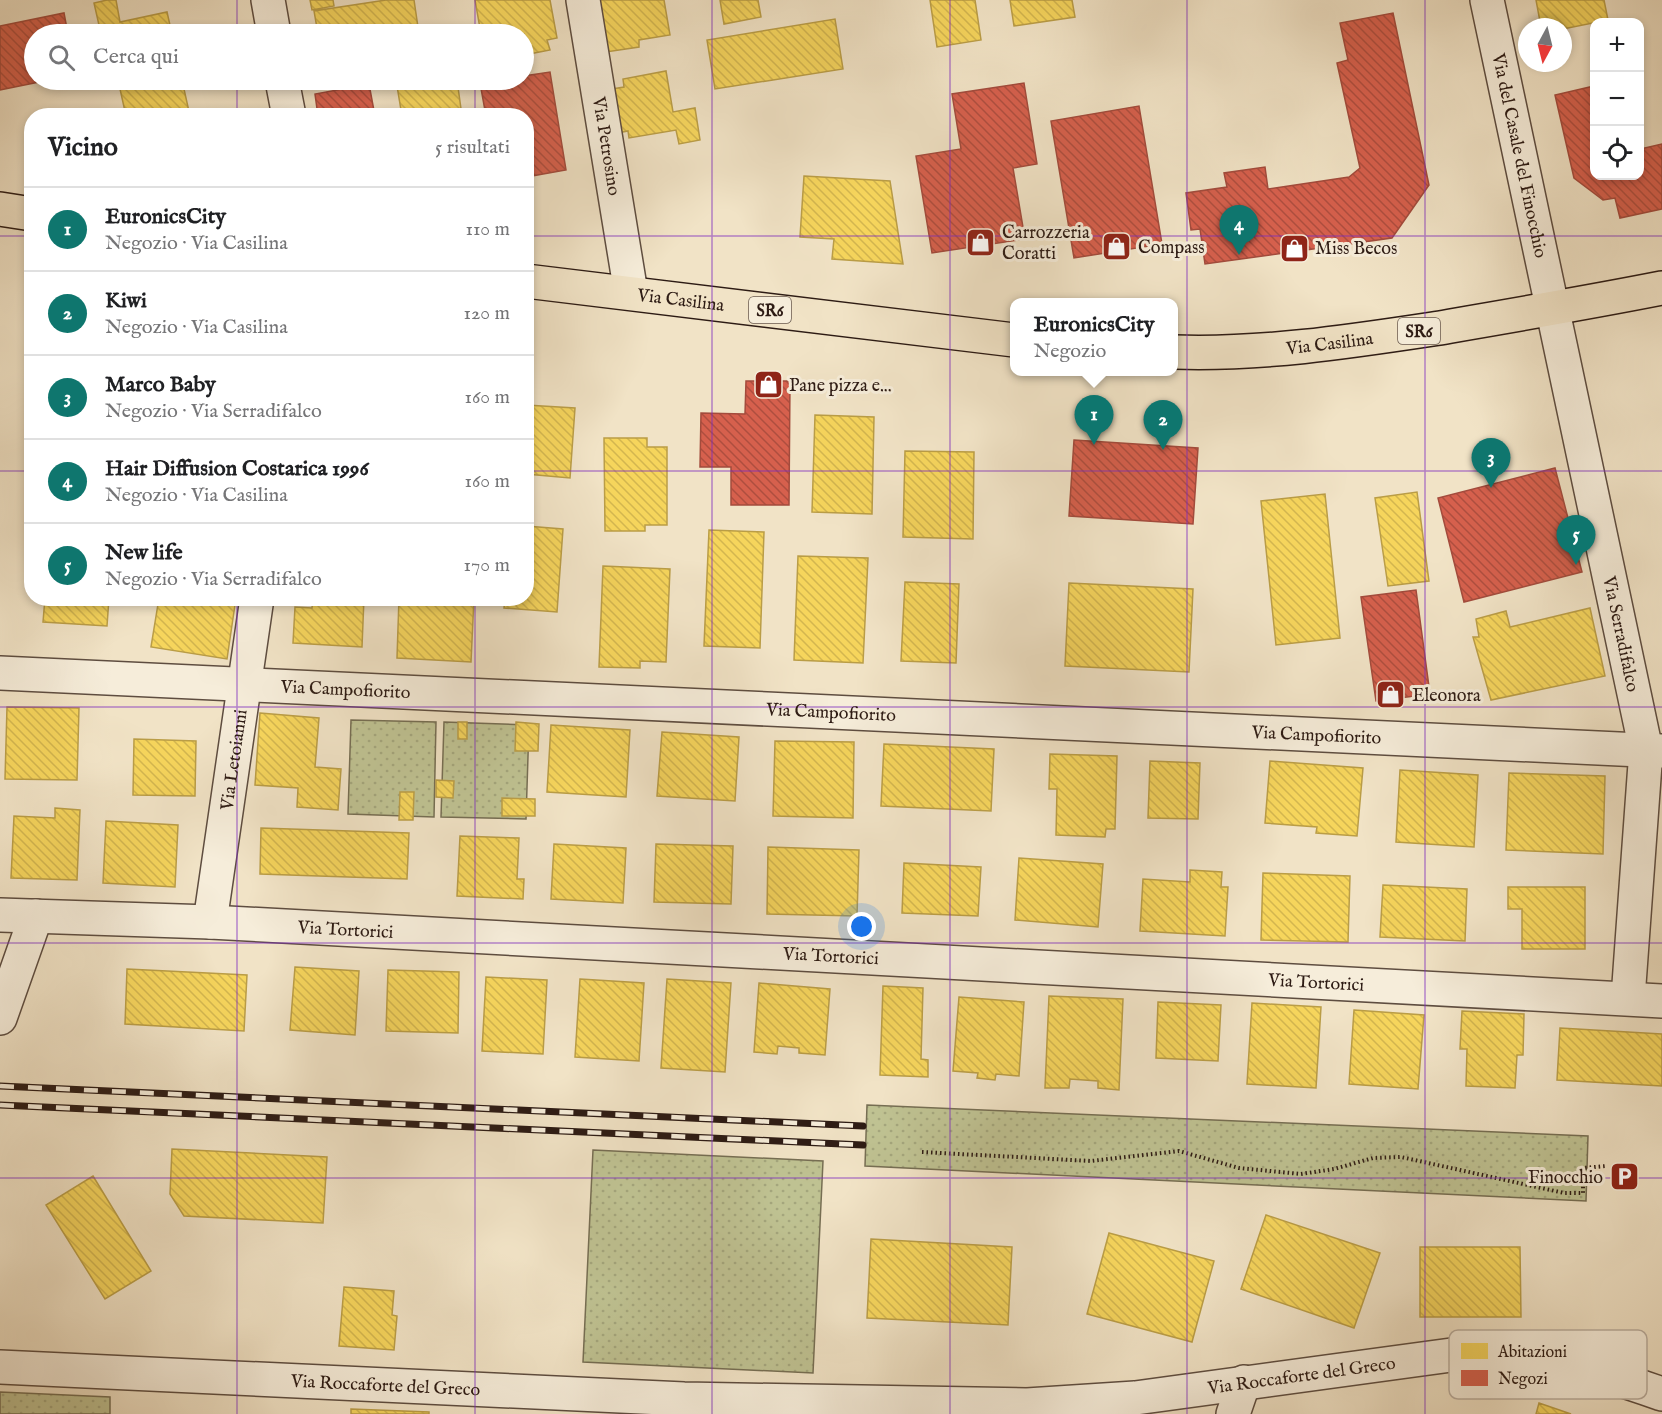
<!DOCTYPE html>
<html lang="it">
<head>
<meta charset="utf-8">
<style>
	body { margin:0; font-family:"IM FELL English",serif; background:#f2f2f2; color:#202124 }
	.controls { position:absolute; right:18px; top:18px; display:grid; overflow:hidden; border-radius:12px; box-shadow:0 3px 9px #0003 }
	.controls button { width:54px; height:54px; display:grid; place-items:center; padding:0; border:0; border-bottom:2px solid #e0e0e0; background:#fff; color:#202124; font:30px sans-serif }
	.compass { position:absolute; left:1518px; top:18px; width:54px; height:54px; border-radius:50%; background:#fff; box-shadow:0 3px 9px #0003; rotate:187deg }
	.you { position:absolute; left:862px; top:927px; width:21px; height:21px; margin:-15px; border:4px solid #fff; border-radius:50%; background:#1a73e8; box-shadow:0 0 0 9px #1a73e833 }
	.badge { display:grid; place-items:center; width:39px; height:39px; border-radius:50%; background:#0f766e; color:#fff; font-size:20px; font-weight:700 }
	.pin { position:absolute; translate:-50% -50px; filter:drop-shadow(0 2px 3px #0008) }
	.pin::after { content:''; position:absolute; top:32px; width:21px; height:18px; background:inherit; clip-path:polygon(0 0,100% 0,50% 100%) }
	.popup { position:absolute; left:1010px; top:298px; width:168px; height:78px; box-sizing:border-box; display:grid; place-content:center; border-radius:12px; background:#fff; filter:drop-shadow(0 2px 4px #0005); font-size:20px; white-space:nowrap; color:#757577 }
	.popup b { font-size:22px; color:#202124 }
	.popup::after { content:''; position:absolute; left:50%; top:100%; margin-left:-12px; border:12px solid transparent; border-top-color:#fff }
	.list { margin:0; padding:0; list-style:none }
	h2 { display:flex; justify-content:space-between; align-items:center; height:78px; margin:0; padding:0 24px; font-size:26px }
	h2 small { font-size:20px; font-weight:400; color:#757577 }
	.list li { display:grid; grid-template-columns:39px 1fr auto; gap:18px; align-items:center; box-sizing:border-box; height:84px; padding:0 24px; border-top:2px solid #e0e0e0 }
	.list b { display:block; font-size:22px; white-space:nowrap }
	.list p { margin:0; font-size:20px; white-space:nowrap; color:#757577 }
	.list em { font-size:20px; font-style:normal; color:#757577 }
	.icon { flex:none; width:33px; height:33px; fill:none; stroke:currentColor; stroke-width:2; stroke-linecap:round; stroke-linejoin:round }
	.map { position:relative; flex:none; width:1662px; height:1414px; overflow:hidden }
	.search { position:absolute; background:#fff; box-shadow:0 3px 9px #0003; left:24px; top:24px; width:510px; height:66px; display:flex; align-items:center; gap:15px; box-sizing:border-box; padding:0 21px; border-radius:33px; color:#757577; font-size:22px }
	.panel { position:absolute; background:#fff; box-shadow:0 3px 9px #0003; left:24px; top:108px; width:510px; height:498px; border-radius:24px }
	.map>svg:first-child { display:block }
</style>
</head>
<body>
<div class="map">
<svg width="1662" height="1414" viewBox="0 0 1662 1414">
	<defs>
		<pattern id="grass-dots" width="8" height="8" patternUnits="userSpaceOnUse" patternTransform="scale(1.5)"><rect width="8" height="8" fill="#bfc292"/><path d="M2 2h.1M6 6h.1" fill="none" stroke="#a4a67d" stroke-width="1.8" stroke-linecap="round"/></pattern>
		<pattern id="homes-back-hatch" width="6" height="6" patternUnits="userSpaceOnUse" patternTransform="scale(1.5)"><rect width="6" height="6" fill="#f6d55c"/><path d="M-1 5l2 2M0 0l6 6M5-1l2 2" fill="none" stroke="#d3b64f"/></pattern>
		<pattern id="shops-back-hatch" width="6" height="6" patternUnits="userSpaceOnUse" patternTransform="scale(1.5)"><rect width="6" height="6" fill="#d6604d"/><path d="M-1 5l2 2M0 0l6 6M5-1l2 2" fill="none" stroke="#ae4e3f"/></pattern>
	</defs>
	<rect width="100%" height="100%" fill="#f1e3c6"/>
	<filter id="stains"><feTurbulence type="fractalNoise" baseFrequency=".00333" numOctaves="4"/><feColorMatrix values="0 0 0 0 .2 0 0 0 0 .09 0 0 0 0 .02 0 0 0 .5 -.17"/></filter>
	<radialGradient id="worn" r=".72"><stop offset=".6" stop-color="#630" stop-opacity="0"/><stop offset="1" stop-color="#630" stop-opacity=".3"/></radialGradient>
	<path fill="url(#grass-dots)" stroke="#766e53" stroke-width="1.5" d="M351,720L436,722L434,817L348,814Z
		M444,722L529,725L526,819L441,817Z
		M867,1105L1588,1136L1586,1201L865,1166Z
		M593,1150L823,1161L813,1373L583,1362Z
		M0,1392L110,1397V1414H0Z"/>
	<path fill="url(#homes-back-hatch)" stroke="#ba9d46" stroke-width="1.5" d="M107,0H116L120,22L167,12L172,34H101L94,3Z
		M310,0H333L334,6L312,10Z
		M386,0H414L419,34H318L314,11Z
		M475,0H550L557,38L547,40L550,50L524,55V34H481Z
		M590,0H664L670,35L639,40V47L606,52Z
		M720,0H758L761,17L724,24Z
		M930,0H975L981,40L937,47Z
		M1010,0H1072L1075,17L1014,26Z
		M1536,0H1604L1608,20L1563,29L1541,27Z
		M835,19L843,69L715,89L707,40Z
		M666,71L673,112L695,108L700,140L679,144L676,130L629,138L628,131L612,134L605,90L624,87L623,79Z
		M118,80H182L190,116H126Z
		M396,80H457L462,116H402Z
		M804,176L890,181L903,264L832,259L834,239L800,237Z
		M526,405L575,408L570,478L526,474Z
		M815,415L874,417L872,514L812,512Z
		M604,438H647V447H667V525H645V531H605Z
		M905,451L974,452L973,539L903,537Z
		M1417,492L1429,581L1388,586L1375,498Z
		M1325,494L1340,638L1276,645L1261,501Z
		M526,526L563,529L557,612L504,608L505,598H526Z
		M709,530L764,532L760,648L704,646Z
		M798,556L868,558L863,663L794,660Z
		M603,566L670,569L666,662L640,661V668L599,667Z
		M905,582L959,584L956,663L901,661Z
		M1069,583L1193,589L1189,672L1065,666Z
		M45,598H109L107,626L43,622Z
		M159,598H236L227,659L151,647Z
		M313,598H364L362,647L293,643L295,607L312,608Z
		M399,598H474L471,662L397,658Z
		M1590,608L1605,676L1491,700L1473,637H1479L1476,619L1506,611L1510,627Z
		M7,707L79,708L77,780L5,779Z
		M260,713L319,718L315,767L341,769L338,810L297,807L298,788L255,785Z
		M458,722H467V739H458Z
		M516,722L539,724L538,751H515Z
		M551,725L630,730L626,797L547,792Z
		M662,732L739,737L735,801L657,796Z
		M134,739L196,741L195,796L133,795Z
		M775,741L854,742L853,818L773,816Z
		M884,744L994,749L991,811L881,806Z
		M1050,754L1117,756L1115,829H1106L1105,837L1056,835L1057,789H1049Z
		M1150,761L1200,763L1198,819L1148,818Z
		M1270,761L1363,768L1357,836L1316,833L1317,827L1265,823Z
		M1400,770L1478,775L1474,847L1396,842Z
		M1509,773L1605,776L1603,854L1506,850Z
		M436,780L454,781L453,798L436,797Z
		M400,792H414L413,820H399Z
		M502,798L535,799V816H502Z
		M55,808L80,810L77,880L11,878L14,816L55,818Z
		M106,821L178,825L175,887L103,883Z
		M261,828L409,833L407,879L260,874Z
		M460,836L519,838L517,879H524L523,899L457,896Z
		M554,844L626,848L623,903L551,899Z
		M656,844L733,846L731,904L654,902Z
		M768,847L859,850L857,916L767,914Z
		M1019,858L1103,864L1098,927L1015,920Z
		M904,863L981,867L978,916L902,913Z
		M1190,870L1222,872L1221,887H1228L1225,936L1140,931L1143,879L1190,882Z
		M1263,873L1350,876L1348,942L1261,940Z
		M1383,885L1467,889L1465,941L1380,937Z
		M1508,887H1585V949H1522V909H1508Z
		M295,967L359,971L355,1035L290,1030Z
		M127,969L247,975L244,1031L125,1024Z
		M388,970L459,972L458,1033L386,1031Z
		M486,977L547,980L543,1054L482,1051Z
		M580,979L644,983L639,1061L575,1057Z
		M667,979L731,983L725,1072L661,1068Z
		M759,983L830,989L825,1055L799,1053V1048L778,1046L777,1054L754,1052Z
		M883,986L923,988L921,1059L928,1060V1077L880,1075Z
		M1049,996L1123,999L1119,1090L1098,1088V1081L1070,1079L1069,1088H1045Z
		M959,997L1024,1002L1019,1076L996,1074L995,1080L977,1078L978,1073L953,1071Z
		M1158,1002L1221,1005L1218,1061L1156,1058Z
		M1252,1003L1321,1007L1316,1088L1247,1084Z
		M1354,1010L1424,1015L1418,1089L1349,1084Z
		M1462,1011L1524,1014L1523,1055H1517L1515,1088L1466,1086L1467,1049H1460Z
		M1560,1028L1662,1034V1086L1557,1080Z
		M172,1149L327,1157L323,1223L184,1216L170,1194Z
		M93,1176L151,1271L105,1299L46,1205Z
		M1266,1215L1380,1253L1354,1328L1241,1289Z
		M1109,1233L1214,1261L1192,1342L1087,1314Z
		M871,1239L1012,1247L1008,1325L867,1318Z
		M1420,1247H1520L1521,1317H1420Z
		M344,1287L394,1291L392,1315L397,1316L394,1350L339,1346Z
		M1539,1403L1571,1414H1536Z
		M351,1409L429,1412V1414H351Z"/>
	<path fill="url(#shops-back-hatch)" stroke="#a34b3c" stroke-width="1.5" d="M64,13L68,34H34V80H49L0,90V26Z
		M1393,13L1429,185L1392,238L1205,264L1200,229L1191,230L1186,193L1227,187L1224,173L1265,167L1268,189L1349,177L1360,168L1337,63L1348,60L1340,23Z
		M550,72L566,170L526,177V116H486L480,83L524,80V76Z
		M1024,83L1037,164L1013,168L1025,239L932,253L916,156L961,149L952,94Z
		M369,84L375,116H318L315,94Z
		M1594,86V176H1640V149L1662,144V209L1620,218L1615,198L1603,200L1574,178L1555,95Z
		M1139,106L1162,244L1074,258L1051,121Z
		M746,381H790L789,505H731V467H700L701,413L745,414Z
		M1074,440L1198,448L1193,524L1069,516Z
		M1555,468L1582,572L1464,602L1438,498Z
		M1416,590L1430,694L1376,701L1361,597Z"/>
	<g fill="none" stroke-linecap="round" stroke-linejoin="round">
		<defs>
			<g id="minor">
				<path d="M268,0L274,34"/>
				<path id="s1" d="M583,0L631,293"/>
				<path id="s2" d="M1487,0L1646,750L1628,998"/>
				<path d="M282,80L289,116"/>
				<path id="s3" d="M0,673L1662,751"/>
				<path id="s4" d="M0,915L210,922L1662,1001"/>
				<path id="s5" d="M210,922L257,598"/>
				<path d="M0,1018L36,916"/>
				<path id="s6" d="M0,1367L684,1399L1027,1405L1135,1398L1466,1353C1535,1350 1598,1372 1662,1394"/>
				<path d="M1233,1414L1244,1382"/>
			</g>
			<g id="major">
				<path d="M0,209L32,214"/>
				<path id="s7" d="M526,281L1014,340"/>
				<path id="s8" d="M1174,352C1260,355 1347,342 1433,329C1509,316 1586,303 1662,288"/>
			</g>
		</defs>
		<use href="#minor" stroke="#5e4d40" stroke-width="36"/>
		<use href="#major" stroke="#2d1b14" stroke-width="36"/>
		<path stroke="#2d1b14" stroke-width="4" stroke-dasharray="1.5 3" stroke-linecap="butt" d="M922,1152L1091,1161L1179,1151L1239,1168L1301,1174L1334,1169L1373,1158L1401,1157L1564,1193H1583V1168L1606,1166"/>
		<use href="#minor" stroke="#f6edda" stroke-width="33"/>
		<use href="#major" stroke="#f1e3c6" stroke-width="33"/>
		<defs>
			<path id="rail" d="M0,1086L863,1126
				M0,1105L863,1145"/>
		</defs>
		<use href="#rail" stroke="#2d1b14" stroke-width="7"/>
		<use href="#rail" stroke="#f6edda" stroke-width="4.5" stroke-dasharray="14" stroke-linecap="butt"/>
	</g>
	<path fill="none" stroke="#7b2cbf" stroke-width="1.5" stroke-opacity="0.55" d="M237,0V34M475,0V34M712,0V1414M950,0V1414M1187,0V1414M1425,0V1414M237,80V116M475,80V116M0,236H32M526,236H1662M0,471H32M526,471H1662M237,598V1414M475,598V1414M0,707H1662M0,943H1662M0,1178H1662"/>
	<defs>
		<symbol id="shop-square" viewBox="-11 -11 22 22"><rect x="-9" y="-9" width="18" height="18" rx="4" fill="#8f2418" stroke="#f6edda"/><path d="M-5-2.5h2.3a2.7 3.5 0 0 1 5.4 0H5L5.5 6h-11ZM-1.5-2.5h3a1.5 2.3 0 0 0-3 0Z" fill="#fff"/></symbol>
		<symbol id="parking-square" viewBox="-11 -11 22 22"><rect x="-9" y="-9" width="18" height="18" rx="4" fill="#8f2418" stroke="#f6edda"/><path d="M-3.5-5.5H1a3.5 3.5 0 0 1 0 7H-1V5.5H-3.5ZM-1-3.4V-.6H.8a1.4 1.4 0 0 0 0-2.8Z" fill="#fff"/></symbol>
	</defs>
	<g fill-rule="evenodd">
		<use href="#shop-square" x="964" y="226" width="33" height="33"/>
		<use href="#shop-square" x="1100" y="230" width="33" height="33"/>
		<use href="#shop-square" x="1278" y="232" width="33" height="33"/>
		<use href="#shop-square" x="752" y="368" width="33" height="33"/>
		<use href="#shop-square" x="1374" y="678" width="33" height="33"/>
		<use href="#parking-square" x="1608" y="1160" width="33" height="33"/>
	</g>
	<g text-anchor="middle" stroke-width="6" stroke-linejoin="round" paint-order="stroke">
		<g fill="#f6edda" stroke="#695a4f" stroke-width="1.5">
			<rect x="749" y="297" width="42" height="26" rx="4.5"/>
			<rect x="1398" y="318" width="42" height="26" rx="4.5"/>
		</g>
		<g font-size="16" font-weight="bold" fill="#2d1b14">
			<text x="770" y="316">SR6</text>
			<text x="1419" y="337">SR6</text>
		</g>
		<g font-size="18" fill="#2d1b14" stroke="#f6edda">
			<text dy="6" stroke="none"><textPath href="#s1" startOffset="148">Via Petrosino</textPath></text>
			<text dy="6" stroke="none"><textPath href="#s2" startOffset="159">Via del Casale del Finocchio</textPath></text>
			<text dy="6" stroke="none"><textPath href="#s7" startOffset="156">Via Casilina</textPath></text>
			<text dy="6" stroke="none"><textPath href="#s8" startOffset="156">Via Casilina</textPath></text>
			<text dy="6" stroke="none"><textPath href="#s2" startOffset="648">Via Serradifalco</textPath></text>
			<text dy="6" stroke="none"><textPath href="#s3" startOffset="346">Via Campofiorito</textPath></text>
			<text dy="6" stroke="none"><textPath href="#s3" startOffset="832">Via Campofiorito</textPath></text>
			<text dy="6" stroke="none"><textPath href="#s3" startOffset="1318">Via Campofiorito</textPath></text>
			<text dy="6" stroke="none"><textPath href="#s5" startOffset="164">Via Letoianni</textPath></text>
			<text dy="6" stroke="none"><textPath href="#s4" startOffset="346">Via Tortorici</textPath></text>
			<text dy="6" stroke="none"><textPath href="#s4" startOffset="832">Via Tortorici</textPath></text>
			<text dy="6" stroke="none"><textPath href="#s4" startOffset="1318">Via Tortorici</textPath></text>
			<text dy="6" stroke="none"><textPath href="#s6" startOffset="1304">Via Roccaforte del Greco</textPath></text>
			<text dy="6" stroke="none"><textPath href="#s6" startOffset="386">Via Roccaforte del Greco</textPath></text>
		</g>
		<g font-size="18" fill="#2d1b14" stroke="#f6edda" text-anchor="start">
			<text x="1002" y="238">Carrozzeria<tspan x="1002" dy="21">Coratti</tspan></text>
			<text x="1138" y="253">Compass</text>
			<text x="1315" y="254">Miss Becos</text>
			<text x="789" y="391">Pane pizza e...</text>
			<text x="1412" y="701">Eleonora</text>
			<text x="1603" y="1183" text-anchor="end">Finocchio</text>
		</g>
	</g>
	<rect x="1449" y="1330" width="198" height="69" rx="9" fill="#f6edda" stroke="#baae9f" stroke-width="1.5"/>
	<rect x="1461" y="1343" width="27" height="16" fill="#f6d55c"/>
	<rect x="1461" y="1370" width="27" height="16" fill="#d6604d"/>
	<g font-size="16" fill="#2d1b14">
		<text x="1498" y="1357">Abitazioni</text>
		<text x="1498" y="1384">Negozi</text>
	</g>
	<rect width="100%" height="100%" filter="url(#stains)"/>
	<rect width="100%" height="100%" fill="url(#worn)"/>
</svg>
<div class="controls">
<button>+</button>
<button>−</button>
<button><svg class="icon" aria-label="locate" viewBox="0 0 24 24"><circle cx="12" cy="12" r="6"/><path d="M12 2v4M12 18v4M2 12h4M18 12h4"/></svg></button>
</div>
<svg class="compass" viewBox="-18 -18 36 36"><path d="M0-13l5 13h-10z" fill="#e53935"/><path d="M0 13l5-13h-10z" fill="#757577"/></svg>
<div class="you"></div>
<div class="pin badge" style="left:1094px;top:445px">1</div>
<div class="popup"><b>EuronicsCity</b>Negozio</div>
<div class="pin badge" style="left:1163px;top:450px">2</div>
<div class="pin badge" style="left:1491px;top:488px">3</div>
<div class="pin badge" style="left:1239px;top:255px">4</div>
<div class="pin badge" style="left:1576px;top:565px">5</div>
<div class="search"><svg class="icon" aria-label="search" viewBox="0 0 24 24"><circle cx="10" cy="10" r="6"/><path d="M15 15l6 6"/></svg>Cerca qui</div>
<section class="panel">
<h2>Vicino<small>5 risultati</small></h2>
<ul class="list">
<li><span class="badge">1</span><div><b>EuronicsCity</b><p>Negozio · Via Casilina</p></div><em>110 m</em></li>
<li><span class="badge">2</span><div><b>Kiwi</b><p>Negozio · Via Casilina</p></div><em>120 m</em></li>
<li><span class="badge">3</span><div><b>Marco Baby</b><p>Negozio · Via Serradifalco</p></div><em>160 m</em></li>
<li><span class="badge">4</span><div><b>Hair Diffusion Costarica 1996</b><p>Negozio · Via Casilina</p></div><em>160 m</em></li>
<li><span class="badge">5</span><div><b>New life</b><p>Negozio · Via Serradifalco</p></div><em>170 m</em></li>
</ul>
</section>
</div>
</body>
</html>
